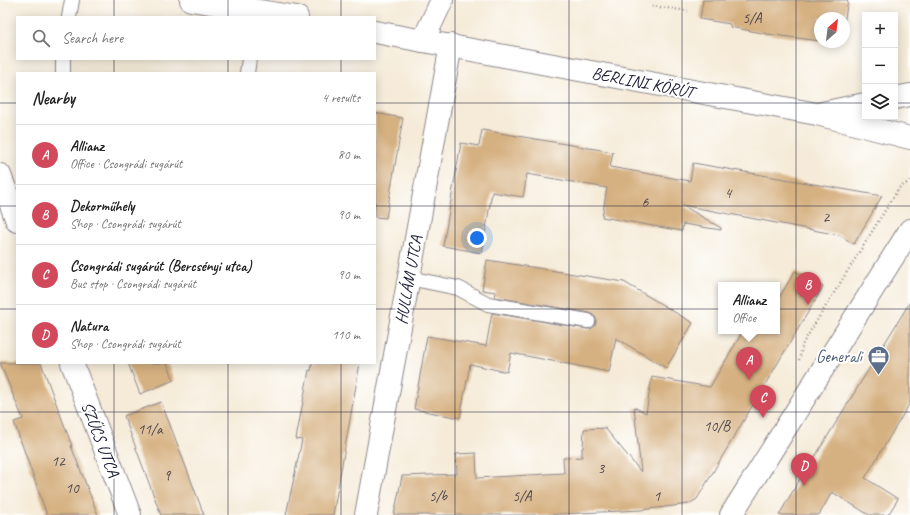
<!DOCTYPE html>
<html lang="en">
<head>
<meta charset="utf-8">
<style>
	body { margin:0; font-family:Caveat,sans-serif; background:#f6f6f6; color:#222 }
	.controls { position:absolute; right:12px; top:12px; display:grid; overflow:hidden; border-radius:0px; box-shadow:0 2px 10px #0003 }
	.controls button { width:36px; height:36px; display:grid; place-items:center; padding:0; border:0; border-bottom:1px solid #e0e0e0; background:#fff; color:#222; font:20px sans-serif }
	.compass { position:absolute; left:814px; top:12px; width:36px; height:36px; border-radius:50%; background:#fff; box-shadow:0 2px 10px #0003; rotate:28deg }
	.you { position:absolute; left:477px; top:238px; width:14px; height:14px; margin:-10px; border:3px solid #fff; border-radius:50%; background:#1a73e8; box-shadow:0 0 0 6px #1a73e833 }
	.badge { display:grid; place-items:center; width:26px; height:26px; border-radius:50%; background:#d1495b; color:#fff; font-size:13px; font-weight:700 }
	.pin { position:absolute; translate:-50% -33px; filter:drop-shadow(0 1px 2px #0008) }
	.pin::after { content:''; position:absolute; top:21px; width:14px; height:12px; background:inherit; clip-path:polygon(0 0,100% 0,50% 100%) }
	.popup { position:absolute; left:718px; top:282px; width:62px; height:52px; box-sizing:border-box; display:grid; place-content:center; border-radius:0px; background:#fff; filter:drop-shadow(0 1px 3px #0005); font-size:13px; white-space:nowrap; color:#767676 }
	.popup b { font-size:15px; color:#222 }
	.popup::after { content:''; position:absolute; left:50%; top:100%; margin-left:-8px; border:8px solid transparent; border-top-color:#fff }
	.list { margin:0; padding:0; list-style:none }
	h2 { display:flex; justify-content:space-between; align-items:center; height:52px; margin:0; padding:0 16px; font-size:17px }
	h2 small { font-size:13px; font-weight:400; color:#767676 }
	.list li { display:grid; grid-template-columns:26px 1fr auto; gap:12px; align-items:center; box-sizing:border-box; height:60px; padding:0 16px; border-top:1px solid #e0e0e0 }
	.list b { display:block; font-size:15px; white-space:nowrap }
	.list p { margin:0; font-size:13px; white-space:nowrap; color:#767676 }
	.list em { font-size:13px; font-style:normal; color:#767676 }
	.icon { flex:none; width:22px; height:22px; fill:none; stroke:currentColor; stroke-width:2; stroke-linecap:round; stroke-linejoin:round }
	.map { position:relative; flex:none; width:910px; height:515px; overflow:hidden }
	.search { position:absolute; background:#fff; box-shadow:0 2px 10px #0003; left:16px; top:16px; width:360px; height:44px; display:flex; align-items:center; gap:10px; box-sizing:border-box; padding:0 14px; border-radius:0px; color:#767676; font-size:15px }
	.panel { position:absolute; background:#fff; box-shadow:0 2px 10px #0003; left:16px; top:72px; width:360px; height:292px; border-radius:0px }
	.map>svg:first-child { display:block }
</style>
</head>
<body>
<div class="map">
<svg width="910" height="515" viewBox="0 0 910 515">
	<rect width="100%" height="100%" fill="#fff"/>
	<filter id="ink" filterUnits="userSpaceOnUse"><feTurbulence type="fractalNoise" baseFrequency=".025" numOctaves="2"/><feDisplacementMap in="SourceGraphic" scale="8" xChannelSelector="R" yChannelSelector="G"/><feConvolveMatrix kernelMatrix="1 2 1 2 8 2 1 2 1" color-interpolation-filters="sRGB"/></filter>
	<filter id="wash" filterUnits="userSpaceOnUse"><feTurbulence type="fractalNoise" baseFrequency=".012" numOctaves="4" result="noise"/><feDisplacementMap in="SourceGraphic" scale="16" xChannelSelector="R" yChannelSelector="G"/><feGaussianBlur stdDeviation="0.9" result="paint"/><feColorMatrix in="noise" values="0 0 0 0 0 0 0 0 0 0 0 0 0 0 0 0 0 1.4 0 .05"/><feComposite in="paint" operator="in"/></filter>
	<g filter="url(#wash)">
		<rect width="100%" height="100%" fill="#f5ebd8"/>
		<g id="blocks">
			<path fill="#d5b080" d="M703,0H848L844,24V18H820V41L767,34L730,27V24L700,19Z
				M375,113L403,118L386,218L375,217Z
				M482,130L613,152L610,167L690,181L693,163L882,196L854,244L839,235L682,205L721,228V230L683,224L682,231L602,217L607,188L527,174L523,197L492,192L482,253L443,246L461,143L479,146Z
				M487,260L624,282L693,323L666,368L616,338L609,372L511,353L507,372L470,364L460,418L414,409L427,336L486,346L492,313L587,329H591L595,326L596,322V318L590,313L495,297L496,292L482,290Z
				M795,271L823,287L697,499L689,504L641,510L540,515H394L402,476L457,474L456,454L476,453L477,478L564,473L563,458L582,457V448H583L584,429L605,428L641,472L634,407L646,413L652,377L710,387L743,331H777V301Z
				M910,302V403L865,478L898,499L888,515H869L832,492L819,515H779L804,472L805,473Z
				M0,363H41L72,446H71L98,515H47L14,422L23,419Z
				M128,363H167L174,380L140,394Z
				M312,363H360L333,515H286L302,440L296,439L309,370L311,371Z
				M161,402L175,438L204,515H161L137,451L124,416Z"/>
		</g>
	</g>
	<g filter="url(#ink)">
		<use href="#blocks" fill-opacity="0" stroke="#8c868a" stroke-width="1"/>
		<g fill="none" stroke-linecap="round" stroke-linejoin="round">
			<defs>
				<path id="service" d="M69,17L72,0
					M63,73V59
					M247,73L249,59
					M409,278L458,288L488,304L588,321"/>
				<path id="minor" d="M423,41L442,0
					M0,175L17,221
					M72,363L130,515
					M366,515L451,45"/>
				<path id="tertiary" d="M731,515L910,230"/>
				<path id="primary" d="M191,0L297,17
					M375,32L817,114L910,138
					M895,98L910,95
					M822,113L865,104"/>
			</defs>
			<use href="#service" stroke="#8c868a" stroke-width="16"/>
			<use href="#minor" stroke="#8c868a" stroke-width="24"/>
			<use href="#tertiary" stroke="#8c868a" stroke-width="24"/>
			<use href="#primary" stroke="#8c868a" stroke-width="24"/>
			<path stroke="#8c868a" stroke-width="2.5" stroke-dasharray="1 3" stroke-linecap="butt" d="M652,6L688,11
				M799,360L803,343L899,188L910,181"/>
			<use href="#service" stroke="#fff" stroke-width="14"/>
			<use href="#minor" stroke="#fff" stroke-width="22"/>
			<use href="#tertiary" stroke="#fff" stroke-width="22"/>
			<use href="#primary" stroke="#fff" stroke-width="22"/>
		</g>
	</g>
	<path fill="none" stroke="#22223b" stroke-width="1" stroke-opacity="0.55" d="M114,0V17M228,0V17M341,0V17M455,0V515M569,0V515M682,0V515M796,0V515M114,59V73M228,59V73M341,59V73M0,103H17M375,103H865M895,103H910M0,206H17M375,206H910M0,309H17M375,309H910M114,363V515M228,363V515M341,363V515M0,412H910"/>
	<defs>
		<symbol id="office-pin" viewBox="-11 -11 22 30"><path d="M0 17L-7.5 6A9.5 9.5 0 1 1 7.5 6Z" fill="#5c6f8a" stroke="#fff"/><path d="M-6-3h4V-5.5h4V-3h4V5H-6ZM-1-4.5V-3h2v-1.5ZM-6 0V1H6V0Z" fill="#fff"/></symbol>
	</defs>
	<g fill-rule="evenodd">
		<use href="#office-pin" x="866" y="344" width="25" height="34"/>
	</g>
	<g text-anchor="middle" stroke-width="4" stroke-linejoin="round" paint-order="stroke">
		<g font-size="15" fill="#4f464c">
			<text x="752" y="23">5/A</text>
			<text x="728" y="198">4</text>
			<text x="645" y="207">6</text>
			<text x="826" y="222">2</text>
			<text x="717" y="431">10/B</text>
			<text x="150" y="434">11/a</text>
			<text x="58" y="466">12</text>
			<text x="601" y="473">3</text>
			<text x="167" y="480">9</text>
			<text x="72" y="493">10</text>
			<text x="438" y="501">5/b</text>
			<text x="522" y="501">5/A</text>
			<text x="657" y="501">1</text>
		</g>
		<g font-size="17" fill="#22223b" stroke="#fff">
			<text transform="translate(643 82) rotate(11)" y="6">BERLINI KÖRÚT</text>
			<text transform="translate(408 280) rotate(-80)" y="6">HULLÁM UTCA</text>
			<text transform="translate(101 439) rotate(69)" y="6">SZŰCS UTCA</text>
		</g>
		<g font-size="17" fill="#4e5e75" stroke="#fff" text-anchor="end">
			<text x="862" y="362">Generali</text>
		</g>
	</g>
</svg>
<div class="controls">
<button>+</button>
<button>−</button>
<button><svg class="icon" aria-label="layers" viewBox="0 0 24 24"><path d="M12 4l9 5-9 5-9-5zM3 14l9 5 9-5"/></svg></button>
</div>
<svg class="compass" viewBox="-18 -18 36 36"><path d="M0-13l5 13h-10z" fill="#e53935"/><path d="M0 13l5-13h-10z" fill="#767676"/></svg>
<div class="you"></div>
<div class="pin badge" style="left:749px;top:380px">A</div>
<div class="popup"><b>Allianz</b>Office</div>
<div class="pin badge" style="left:808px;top:305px">B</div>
<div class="pin badge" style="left:763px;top:418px">C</div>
<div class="pin badge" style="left:804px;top:486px">D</div>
<div class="search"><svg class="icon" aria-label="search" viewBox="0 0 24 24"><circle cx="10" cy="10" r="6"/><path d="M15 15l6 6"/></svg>Search here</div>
<section class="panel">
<h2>Nearby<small>4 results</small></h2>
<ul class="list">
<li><span class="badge">A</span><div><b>Allianz</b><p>Office · Csongrádi sugárút</p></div><em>80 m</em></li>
<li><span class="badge">B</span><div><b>Dekorműhely</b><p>Shop · Csongrádi sugárút</p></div><em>90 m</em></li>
<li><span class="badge">C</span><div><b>Csongrádi sugárút (Bercsényi utca)</b><p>Bus stop · Csongrádi sugárút</p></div><em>90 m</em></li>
<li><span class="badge">D</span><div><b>Natura</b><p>Shop · Csongrádi sugárút</p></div><em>110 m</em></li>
</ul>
</section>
</div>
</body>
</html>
